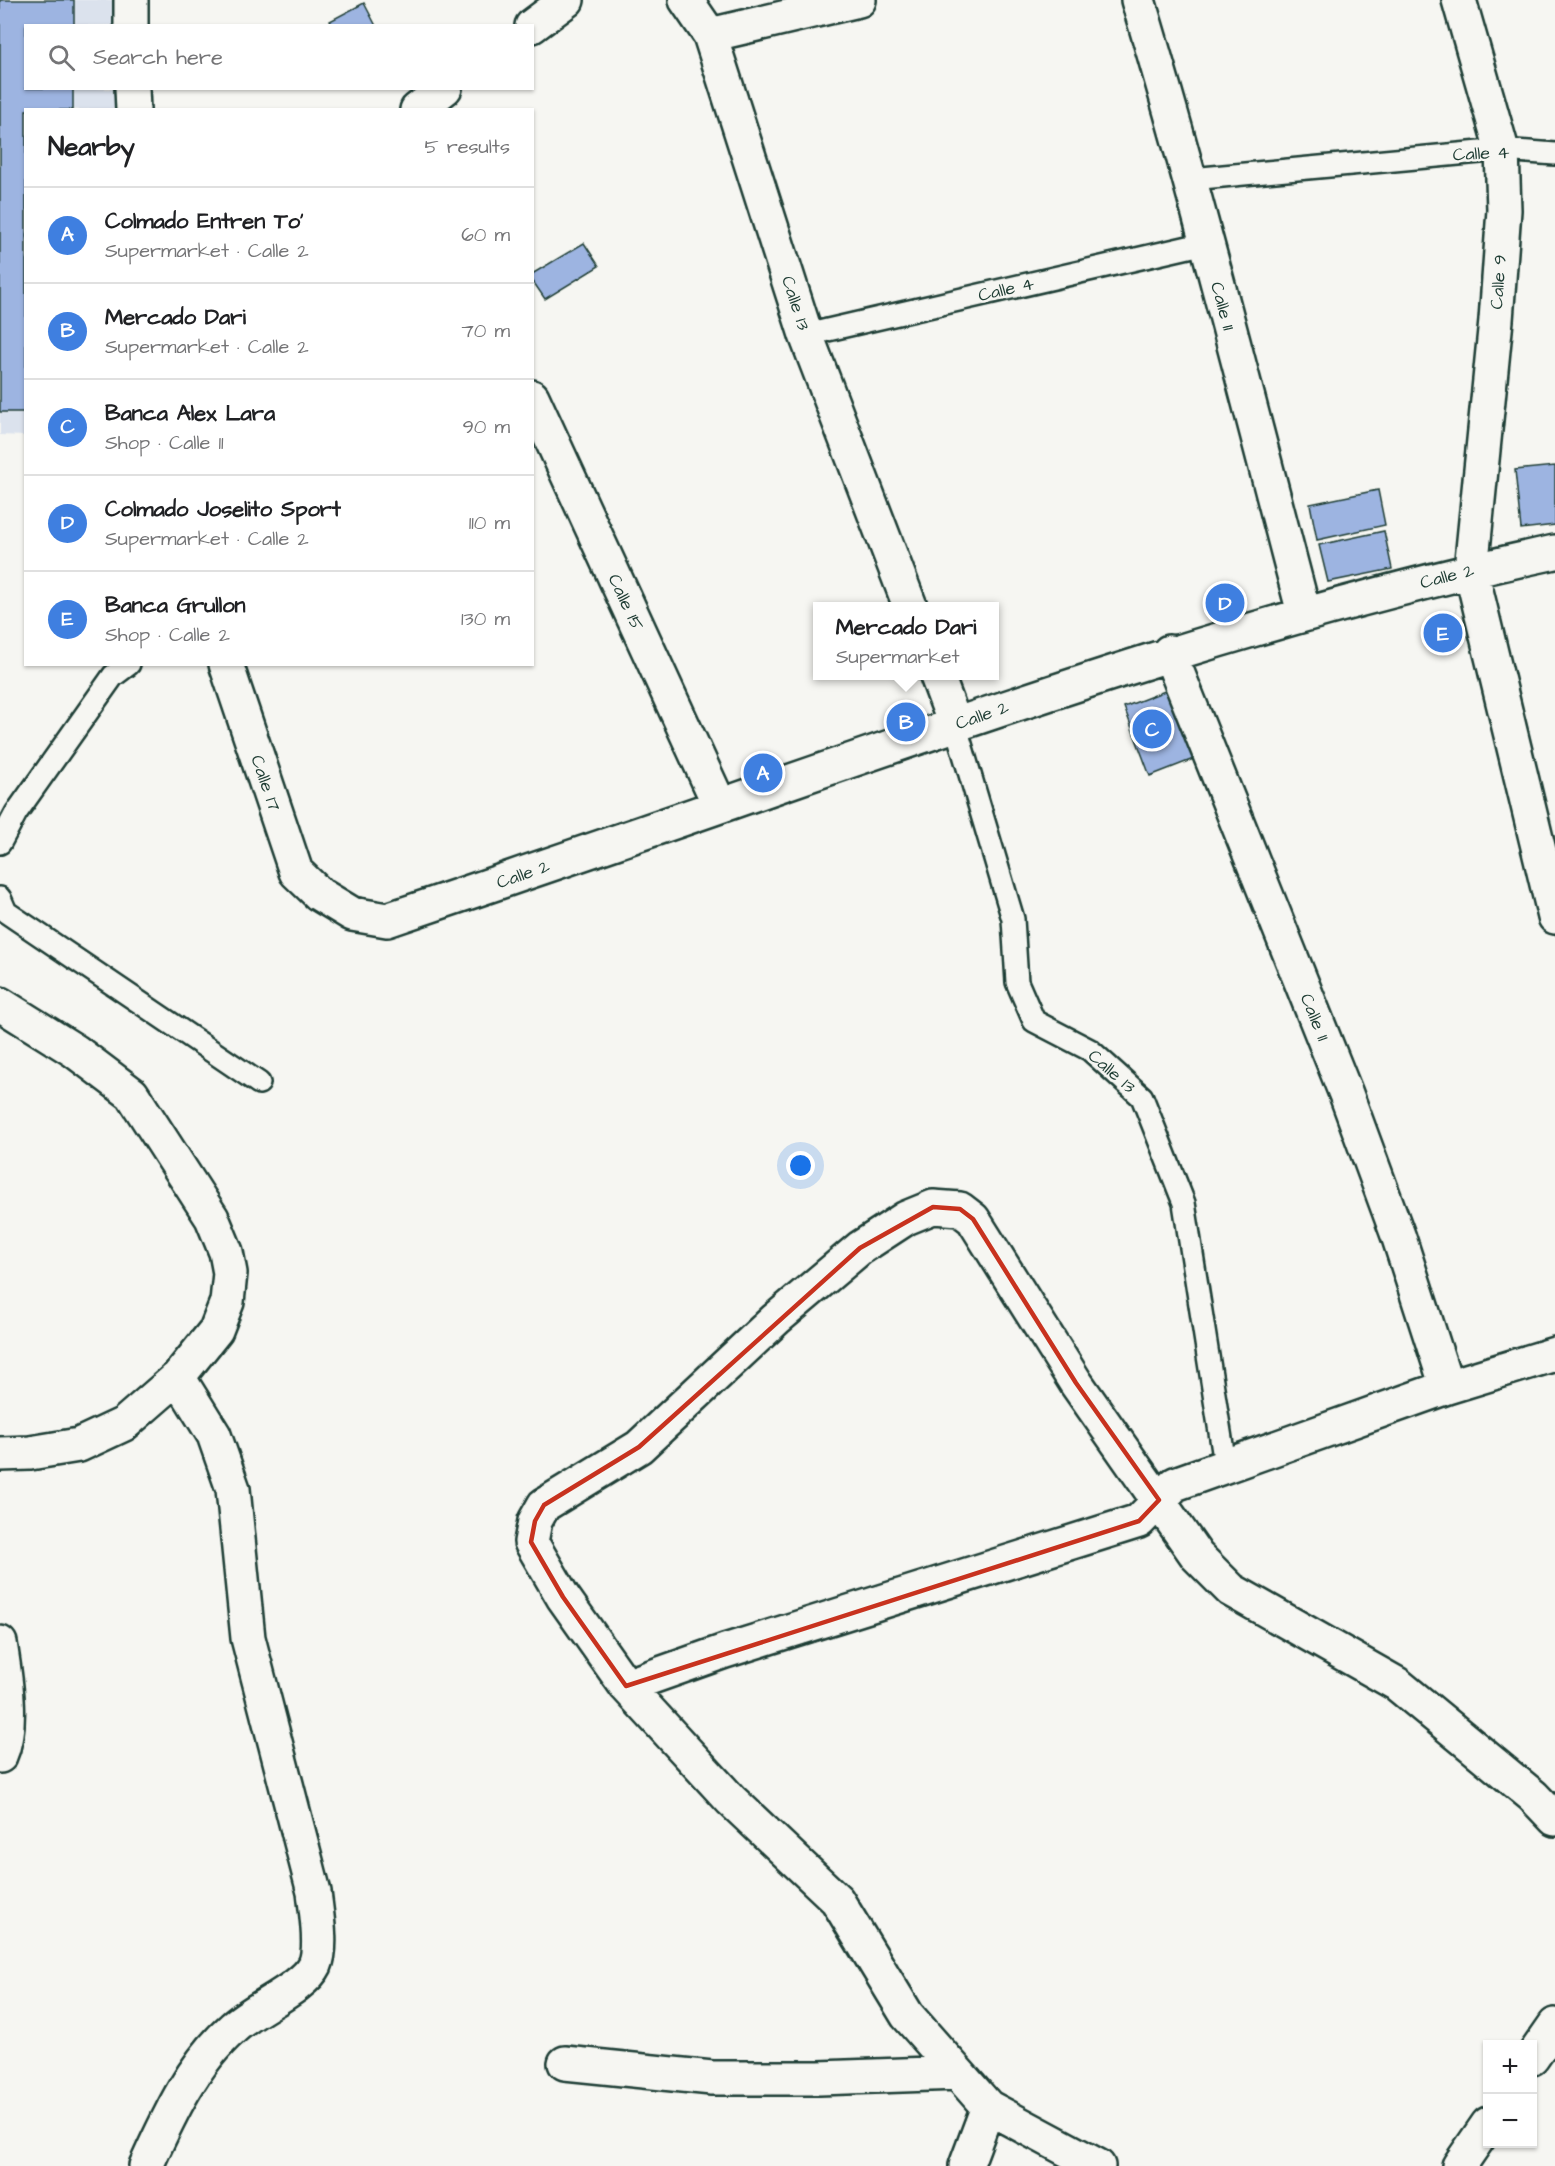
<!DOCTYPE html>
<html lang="en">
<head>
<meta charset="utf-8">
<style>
	body { margin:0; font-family:"Architects Daughter",sans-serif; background:#f6f6f6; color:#202124 }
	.controls { position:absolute; right:18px; bottom:18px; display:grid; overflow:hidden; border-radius:0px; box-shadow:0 2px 4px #0004 }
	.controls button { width:54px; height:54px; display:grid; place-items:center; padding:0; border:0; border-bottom:2px solid #e0e0e0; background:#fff; color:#202124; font:30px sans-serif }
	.you { position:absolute; left:801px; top:1166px; width:21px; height:21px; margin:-15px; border:4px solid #fff; border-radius:50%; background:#1a73e8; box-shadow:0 0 0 9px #1a73e833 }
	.badge { display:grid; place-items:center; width:39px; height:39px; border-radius:50%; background:#c8321e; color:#fff; font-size:20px; font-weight:700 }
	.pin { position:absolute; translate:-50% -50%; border:3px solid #fff; box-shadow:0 2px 6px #0006 }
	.popup { position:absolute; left:813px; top:602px; width:186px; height:78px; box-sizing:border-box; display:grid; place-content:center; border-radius:0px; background:#fff; filter:drop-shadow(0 2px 4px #0005); font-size:20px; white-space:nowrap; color:#757577 }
	.popup b { font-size:22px; color:#202124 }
	.popup::after { content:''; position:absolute; left:50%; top:100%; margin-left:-12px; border:12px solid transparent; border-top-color:#fff }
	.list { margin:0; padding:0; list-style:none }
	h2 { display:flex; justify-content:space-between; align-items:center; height:78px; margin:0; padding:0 24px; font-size:26px }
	h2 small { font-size:20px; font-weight:400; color:#757577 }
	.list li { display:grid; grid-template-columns:39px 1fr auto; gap:18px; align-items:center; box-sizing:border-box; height:96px; padding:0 24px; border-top:2px solid #e0e0e0 }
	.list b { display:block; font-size:22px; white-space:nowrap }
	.list p { margin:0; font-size:20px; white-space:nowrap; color:#757577 }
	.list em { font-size:20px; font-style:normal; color:#757577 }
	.icon { flex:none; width:33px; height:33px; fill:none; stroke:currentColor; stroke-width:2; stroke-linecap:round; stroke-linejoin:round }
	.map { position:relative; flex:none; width:1555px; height:2166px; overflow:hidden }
	.search { position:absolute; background:#fff; box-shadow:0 2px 4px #0004; left:24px; top:24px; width:510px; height:66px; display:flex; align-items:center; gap:15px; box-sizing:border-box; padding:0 21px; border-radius:0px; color:#757577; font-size:22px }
	.panel { position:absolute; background:#fff; box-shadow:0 2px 4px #0004; left:24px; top:108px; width:510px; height:558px; border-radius:0px }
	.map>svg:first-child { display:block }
</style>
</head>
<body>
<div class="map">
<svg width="1555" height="2166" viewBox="0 0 1555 2166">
	<rect width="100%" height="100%" fill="#f6f6f2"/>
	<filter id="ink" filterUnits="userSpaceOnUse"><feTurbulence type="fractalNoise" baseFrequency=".0167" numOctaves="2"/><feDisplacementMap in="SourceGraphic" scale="12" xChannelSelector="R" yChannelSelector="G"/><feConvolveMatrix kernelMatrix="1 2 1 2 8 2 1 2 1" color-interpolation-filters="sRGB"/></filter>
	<g filter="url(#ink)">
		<path fill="#dbe2ed" d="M0,0H133L132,25L26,26V88L132,89L131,109L26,110L25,436L0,435Z"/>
		<path fill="#9db4e1" stroke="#1f3d34" stroke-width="1.5" d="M0,0H74V26H26V88H73V110H26V412H0Z
			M364,3L376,26H333L330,21Z
			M584,243L599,266L545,299L532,280V274Z
			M1555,466V525L1521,529L1515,470Z
			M1378,490L1385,525L1317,540L1310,504Z
			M1384,531L1392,569L1328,582L1319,545Z
			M1170,689L1196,758L1150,776L1124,707Z"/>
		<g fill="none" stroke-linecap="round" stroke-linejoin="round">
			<defs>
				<path id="lane" d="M1191,179L1502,150L1555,154
					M806,335L1206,243
					M955,724L1013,919L1017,982L1034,1021L1090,1050L1142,1097L1184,1203L1225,1464
					M0,843L16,813L113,676L129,664
					M0,898L6,912L259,1083"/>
				<path id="street" d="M131,0V26
					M686,0L710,35L806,335L910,606
					M1138,0C1199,203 1250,408 1304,613
					M1459,0L1502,150L1504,210L1496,320L1471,570L1555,917
					M532,26L567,0
					M710,35L859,0
					M132,88L133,110
					M417,110L445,88
					M532,397L720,806
					M1169,652L1346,1094L1399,1238L1447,1387
					M226,664L296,872L319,894L352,914L387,920C517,876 647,832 777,786C1033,697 1289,609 1555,552
					M937,676L955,724
					M0,1004L75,1051L132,1094L212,1218L226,1252L230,1273L227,1302L216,1330L178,1377L124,1424L79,1445L30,1453L0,1454
					M0,1643C5,1676 14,1725 0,1756
					M626,1686L725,1651L1139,1521L1175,1484L1447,1387L1555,1354
					M1532,2058L1555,2025
					M565,2063L712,2078H819L958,2073
					M146,2166C168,2118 192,2064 233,2028C254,2008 304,1988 315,1965C323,1947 316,1911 314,1892L248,1638L233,1489L214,1435L178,1377
					M966,2166L988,2107
					M1098,2166L988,2107L907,2015L837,1900L731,1800L626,1686L563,1597L531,1542L535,1521L544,1505L639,1447L776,1319L860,1248L906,1218L933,1207L960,1209L973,1219L1076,1383L1197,1556L1231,1590L1397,1684L1533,1796L1555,1819
					M1459,2166L1488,2124"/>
			</defs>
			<use href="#lane" stroke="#1f3d34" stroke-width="26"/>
			<use href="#street" stroke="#1f3d34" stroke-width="38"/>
			<use href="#lane" stroke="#f6f6f2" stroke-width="21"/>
			<use href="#street" stroke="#f6f6f2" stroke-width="33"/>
		</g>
	</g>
	<path fill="none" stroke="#c8321e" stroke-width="4.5" stroke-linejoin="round" d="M933,1207L960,1209L973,1219L1076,1383L1159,1500L1139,1521L626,1686L563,1597L531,1542L535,1521L544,1505L639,1447L860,1248Z"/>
	<g text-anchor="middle" stroke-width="4.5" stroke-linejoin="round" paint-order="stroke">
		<g font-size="18" fill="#1f3d34" stroke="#f6f6f2">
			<text transform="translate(1481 153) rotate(-3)" y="6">Calle 4</text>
			<text transform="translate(1498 282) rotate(-86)" y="6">Calle 9</text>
			<text transform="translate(1006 289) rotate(-13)" y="6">Calle 4</text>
			<text transform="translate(796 303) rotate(72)" y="6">Calle 13</text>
			<text transform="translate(1223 306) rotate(75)" y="6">Calle 11</text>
			<text transform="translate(1447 576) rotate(-14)" y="6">Calle 2</text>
			<text transform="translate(626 602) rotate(65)" y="6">Calle 15</text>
			<text transform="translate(982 715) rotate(-19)" y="6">Calle 2</text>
			<text transform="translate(266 783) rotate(71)" y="6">Calle 17</text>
			<text transform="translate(523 874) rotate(-19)" y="6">Calle 2</text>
			<text transform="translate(1315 1017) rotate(68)" y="6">Calle 11</text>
			<text transform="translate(1112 1071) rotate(41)" y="6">Calle 13</text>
		</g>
	</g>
</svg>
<div class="controls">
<button>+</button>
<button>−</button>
</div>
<div class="you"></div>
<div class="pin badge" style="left:763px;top:773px;background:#3f7fe0">A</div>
<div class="pin badge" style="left:906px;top:722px;background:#3f7fe0">B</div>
<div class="popup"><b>Mercado Dari</b>Supermarket</div>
<div class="pin badge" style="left:1152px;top:729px;background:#3f7fe0">C</div>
<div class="pin badge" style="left:1225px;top:603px;background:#3f7fe0">D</div>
<div class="pin badge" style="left:1443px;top:633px;background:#3f7fe0">E</div>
<div class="search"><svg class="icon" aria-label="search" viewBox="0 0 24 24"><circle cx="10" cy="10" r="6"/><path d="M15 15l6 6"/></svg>Search here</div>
<section class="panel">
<h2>Nearby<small>5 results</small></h2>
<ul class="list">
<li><span class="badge" style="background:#3f7fe0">A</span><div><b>Colmado Entren To'</b><p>Supermarket · Calle 2</p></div><em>60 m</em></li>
<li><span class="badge" style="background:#3f7fe0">B</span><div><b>Mercado Dari</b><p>Supermarket · Calle 2</p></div><em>70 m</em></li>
<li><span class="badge" style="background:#3f7fe0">C</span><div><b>Banca Alex Lara</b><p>Shop · Calle 11</p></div><em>90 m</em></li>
<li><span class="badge" style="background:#3f7fe0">D</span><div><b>Colmado Joselito Sport</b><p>Supermarket · Calle 2</p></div><em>110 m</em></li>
<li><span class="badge" style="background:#3f7fe0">E</span><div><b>Banca Grullon</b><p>Shop · Calle 2</p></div><em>130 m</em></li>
</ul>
</section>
</div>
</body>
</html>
